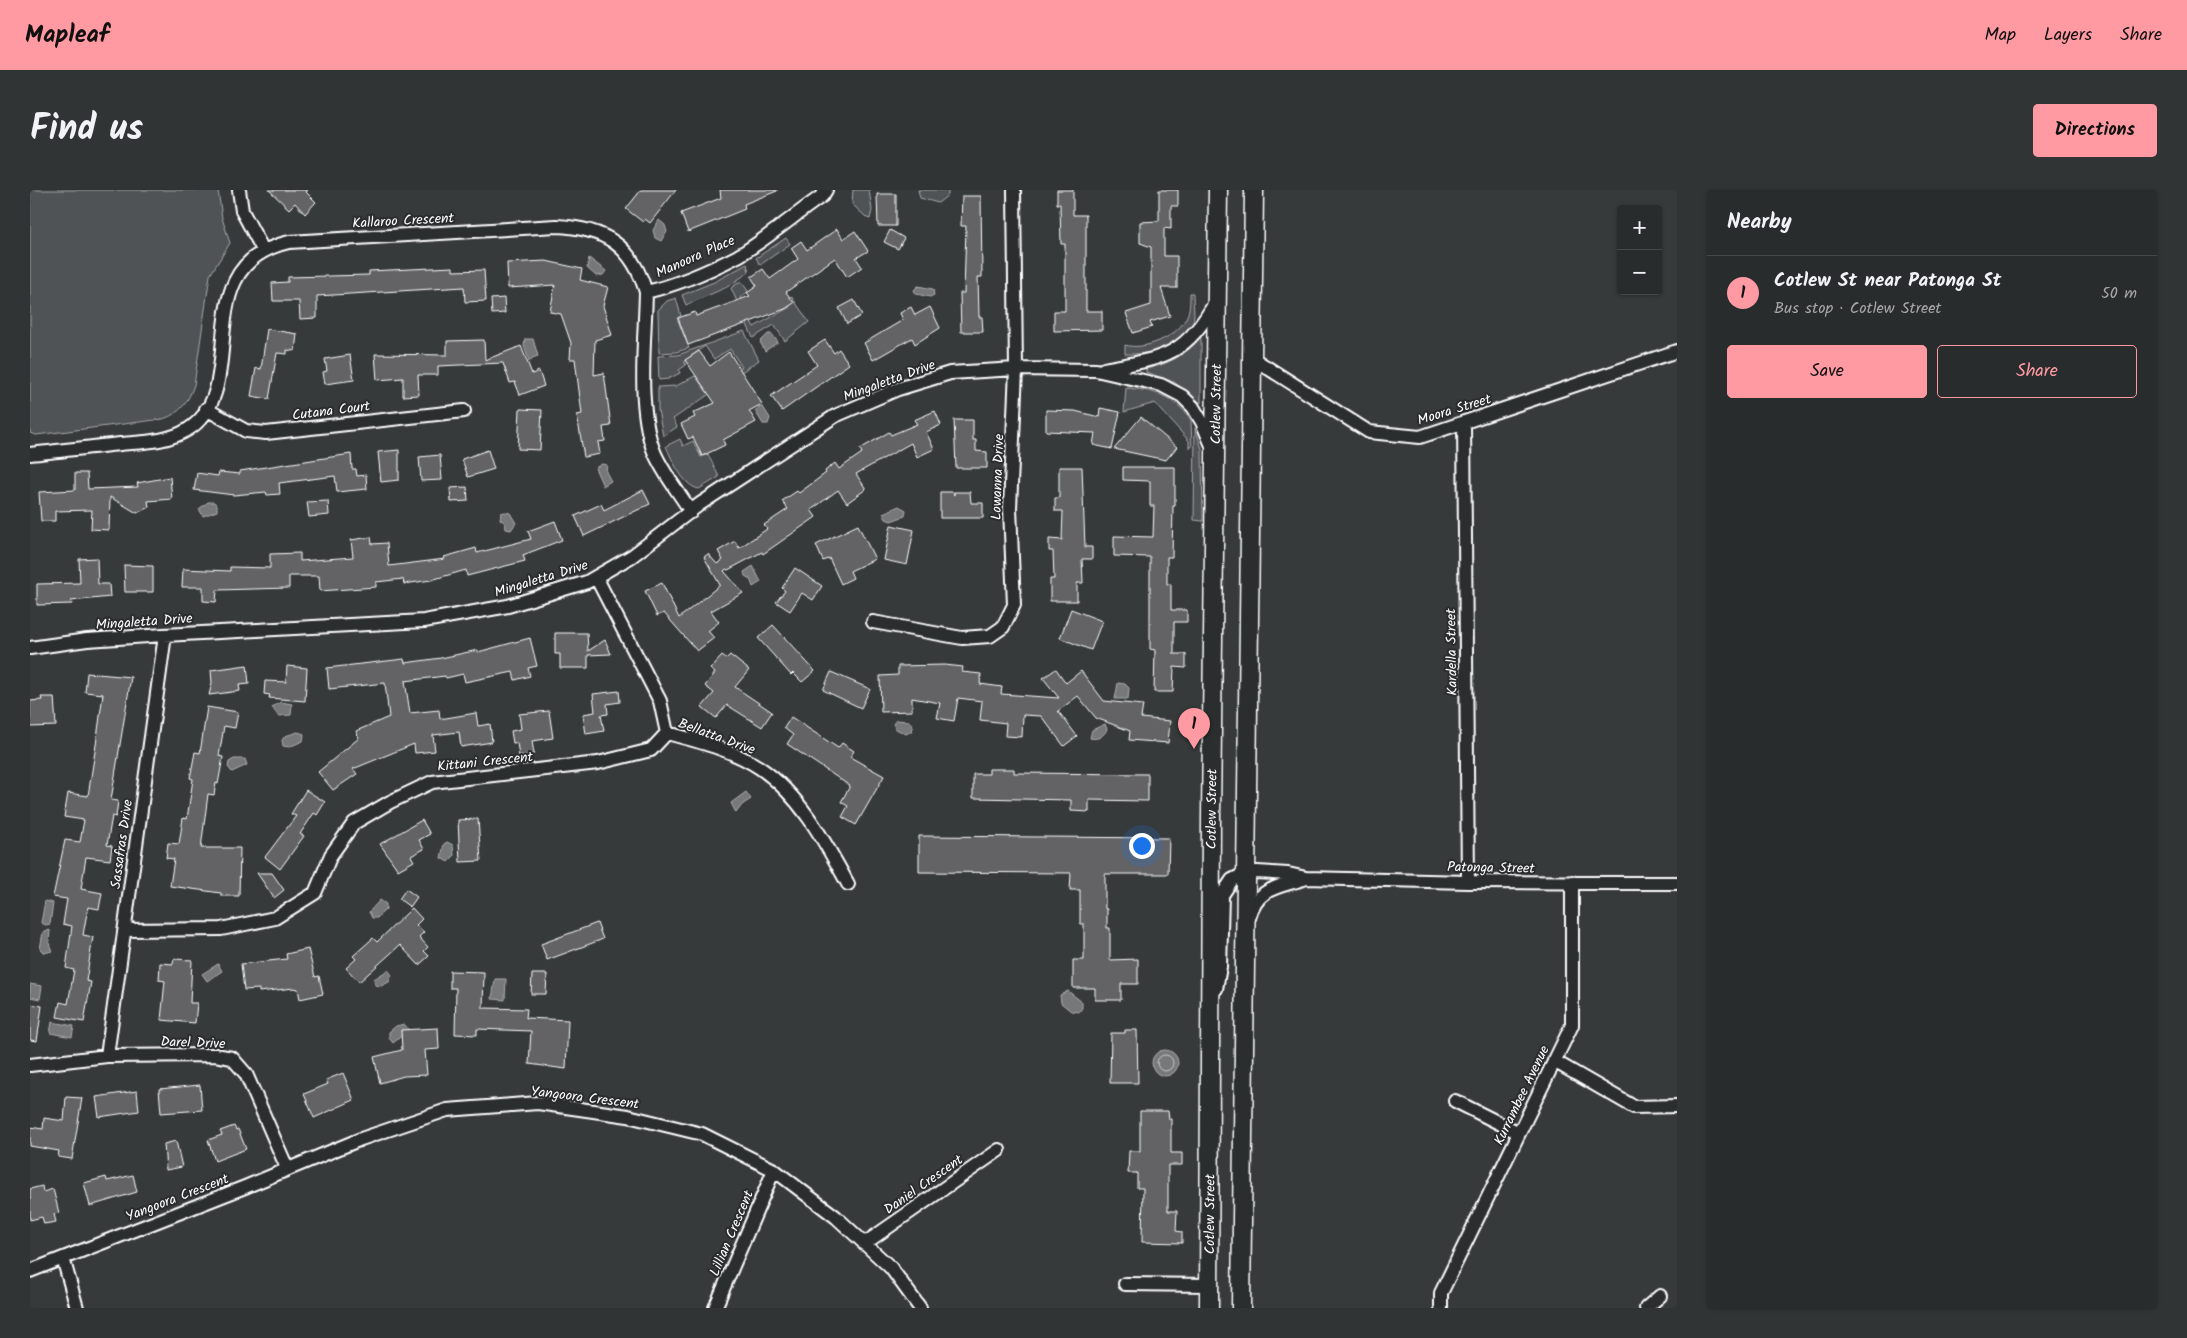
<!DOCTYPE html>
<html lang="en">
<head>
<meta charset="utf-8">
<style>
	body { margin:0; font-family:Kalam,sans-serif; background:#313434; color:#f1f3f6 }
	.controls { position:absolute; right:15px; top:15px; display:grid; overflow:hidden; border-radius:5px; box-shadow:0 1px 4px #0004 }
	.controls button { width:45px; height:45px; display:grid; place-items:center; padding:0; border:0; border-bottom:1px solid #454848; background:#292c2c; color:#f1f3f6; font:25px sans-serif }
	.you { position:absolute; left:1111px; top:655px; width:18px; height:18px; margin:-12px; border:4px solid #fff; border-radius:50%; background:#1a73e8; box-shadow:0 0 0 8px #1a73e833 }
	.badge { display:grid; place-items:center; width:32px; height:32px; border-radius:50%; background:#ff9aa2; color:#111; font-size:16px; font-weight:700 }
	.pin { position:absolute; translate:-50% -41px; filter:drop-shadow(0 1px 2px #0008) }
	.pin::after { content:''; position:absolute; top:26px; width:18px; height:15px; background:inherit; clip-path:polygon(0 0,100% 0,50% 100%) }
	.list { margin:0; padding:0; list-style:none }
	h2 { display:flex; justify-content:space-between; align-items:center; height:65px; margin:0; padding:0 20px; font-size:21px }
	h2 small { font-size:16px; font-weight:400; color:#a5a7a9 }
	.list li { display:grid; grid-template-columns:32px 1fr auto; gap:15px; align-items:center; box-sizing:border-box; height:75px; padding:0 20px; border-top:1px solid #454848 }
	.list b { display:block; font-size:19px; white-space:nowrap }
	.list p { margin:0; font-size:16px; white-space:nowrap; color:#a5a7a9 }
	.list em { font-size:16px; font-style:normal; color:#a5a7a9 }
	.actions { display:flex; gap:10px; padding:15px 20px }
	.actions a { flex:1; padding:11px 0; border:1px solid #ff9aa2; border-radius:5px; text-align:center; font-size:18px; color:#ff9aa2 }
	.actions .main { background:#ff9aa2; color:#111 }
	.map { position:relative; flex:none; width:1647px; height:1118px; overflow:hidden; border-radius:5px }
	header { display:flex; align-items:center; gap:30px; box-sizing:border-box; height:70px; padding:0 25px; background:#ff9aa2; color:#111 }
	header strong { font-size:24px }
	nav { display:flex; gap:28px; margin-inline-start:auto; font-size:18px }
	.intro { display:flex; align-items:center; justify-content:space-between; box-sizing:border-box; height:120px; padding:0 30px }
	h1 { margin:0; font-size:35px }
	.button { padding:12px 22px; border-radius:5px; background:#ff9aa2; color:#111; font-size:18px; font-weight:700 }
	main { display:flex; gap:30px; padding:0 30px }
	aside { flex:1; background:#292c2c; border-radius:5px; box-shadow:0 1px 4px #0004 }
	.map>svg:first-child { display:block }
</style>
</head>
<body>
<header>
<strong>Mapleaf</strong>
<nav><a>Map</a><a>Layers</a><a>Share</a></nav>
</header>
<div class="intro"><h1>Find us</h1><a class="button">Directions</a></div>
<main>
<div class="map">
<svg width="1647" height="1118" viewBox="0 0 1647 1118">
	<rect width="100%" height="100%" fill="#373a3b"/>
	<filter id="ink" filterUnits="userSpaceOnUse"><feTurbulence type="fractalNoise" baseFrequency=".02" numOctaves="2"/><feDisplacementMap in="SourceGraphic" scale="10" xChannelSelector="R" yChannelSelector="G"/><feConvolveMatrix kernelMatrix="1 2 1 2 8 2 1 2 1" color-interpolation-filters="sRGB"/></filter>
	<g filter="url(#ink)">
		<path fill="#505354" stroke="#a8a9aa" d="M0,0H188L192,28L200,53L180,85L164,195C158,212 151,223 133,229L6,245L0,243Z
			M823,0H839L842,20L840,29L837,28L822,14Z
			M888,0H918V5L908,13L890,8Z
			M756,48L760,54L730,75L726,68Z
			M717,74L719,82L697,97L656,115L652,105L684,92Z
			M711,91L718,101L709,110L724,137L760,117L756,110L761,106L779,132L755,151L744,135L723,148L701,98Z
			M1160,103H1163C1163,112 1165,126 1163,134C1155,159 1115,165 1095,164V155C1114,161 1146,147 1155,130C1160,122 1160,112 1160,103Z
			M646,108L651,126L647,128L659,158L646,162L629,163L628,120L637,111Z
			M714,141L729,170L643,229L647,237L633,246L628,220V197L646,196L665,186L677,202L712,177L700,159L684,169L675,156L654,171L656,175L649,180L650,183L638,189L629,190L628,166L648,165Z
			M1171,147V213L1144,192L1116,182V179C1139,174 1156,165 1171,147Z
			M1096,198C1123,200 1145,206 1161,230L1162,257H1159V251L1125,213L1094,222Z
			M1165,238L1172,259L1173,331L1164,330Z
			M650,249L653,256L663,251L671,267L678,264L689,287L669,299C653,296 642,270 636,256Z"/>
		<path fill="#767879" stroke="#adaeaf" d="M629,30L635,35L637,42L631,51L625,48L623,40Z
			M559,68L576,81L573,85L566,86L557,78Z
			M888,96L903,99L904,105L900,107L886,104L884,100Z
			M738,144H742L748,152L735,161L730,152Z
			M495,149H503L508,166L502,168L501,171H499L494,156Z
			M729,217H733L740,228L738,234H733L725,221Z
			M572,274L577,275L576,282L581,291L573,296L565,278Z
			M178,312H184L187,315V321L173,326L169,319Z
			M869,316L876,320L875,326L861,331L856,329L853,323Z
			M475,322L480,323L486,333L481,340L476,339L475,333L470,329L471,323Z
			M723,376L731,392L723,397L720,389L715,386L714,382Z
			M1088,493L1095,494L1099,498L1098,509H1085Z
			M251,512L262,514L261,525L248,526L242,517Z
			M866,530L879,531L883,537L882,541L876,544L866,539L863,534Z
			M1075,534L1077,539C1074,546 1068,550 1060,548L1062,540Z
			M268,542L274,544L273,551L259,557L253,556L252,550L255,546Z
			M204,569H215L217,575L202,582L198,577L199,572Z
			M716,602L721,609L712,615L706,623L701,613Z
			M417,652L423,655L424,666L418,672L411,668L414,654Z
			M350,710L356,714V719L347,728H342L339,722Z
			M15,711L23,713L20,734L16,735L11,733Z
			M20,740L19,753L22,761L14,763L10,759L13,742Z
			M188,774L192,781L177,791L172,784Z
			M358,780L362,785L359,792L351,796L345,795L344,789Z
			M465,789H476L475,810L462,809Z
			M0,794L12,796L10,809L0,807Z
			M1038,801L1052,812V818L1049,822L1041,821L1031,813L1030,805Z
			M22,832L44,836L42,847L20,843Z
			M374,834L379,840L363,853L359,848V842L366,836Z
			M1122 873a13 13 0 1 1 26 0a13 13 0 1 1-26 0Z"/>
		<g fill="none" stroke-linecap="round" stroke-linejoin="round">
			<path stroke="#c8c9c9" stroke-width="1" d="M1127 873a8 8 0 1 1 16 0a8 8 0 1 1-16 0Z"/>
		</g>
		<path fill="#636465" stroke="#fff" d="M239,0H278L276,2L286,12L275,24L265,13L259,19Z
			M611,0H646L620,33L615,29L613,32L596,19Z
			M690,0H747V1L714,14L715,19L658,42L651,23L691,8Z
			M1027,0H1043V25H1056V121H1072V140L1024,141V121H1035V54H1031L1030,14H1027Z
			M1129,0H1148V16H1141V39L1134,38V66H1147V98H1131L1140,126L1120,132L1122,137L1103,143L1096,123L1121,115V57L1110,53V32L1129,31Z
			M847,4H866V36H848Z
			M932,6H951L952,87H948L949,127H952L953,142H931L930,103H934L936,36H931Z
			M807,39L813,49L825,41L838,61L826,68L832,77L817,87L805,68L756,102L764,113L755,119L658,155L648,128L665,122L666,126L720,106L717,103L727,96L721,87L733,79L740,89L768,69L761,58L771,51L777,60Z
			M860,40L874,48L868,59L854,52Z
			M516,71L552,79L550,90L578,97L573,116L582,145L565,150L564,185L574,183L581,236L573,237L575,251L568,252L570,264L554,267L547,225L552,224L545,169H540L541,153L531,124L520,122L525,95L478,98L477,73Z
			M423,77V81L454,80L456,111L435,112L434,97L287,106V128L270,129L269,111H243L242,93L258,92V87L339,85V81Z
			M474,108L475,123L462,124L461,109Z
			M824,110L832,125L817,134L809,118Z
			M881,117L885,125L900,117L910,138L885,154L882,148L843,170L834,153L873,130L870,123Z
			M237,139L267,144L265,161L257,160V164L247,163L239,209L221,206L226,178L231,179Z
			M454,150L455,170L491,156L502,184L509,181L514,196L490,205L485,192L480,193L473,173L408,176V185H388L389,205L373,206V188L347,190L345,164L417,165V151Z
			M795,150L804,163L809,159L819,174L752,221L741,206L787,175L778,161Z
			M669,161L680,176L699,162L732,214L719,221L726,232L693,250L695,255L672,266L663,247L658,249L651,234L665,227L663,223L685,213L655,170Z
			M320,165L324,190L295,194L293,182L297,181L295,169Z
			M1070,218L1090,222L1082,259L1063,255L1065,243L1016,241V220L1045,221L1069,227Z
			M490,219L512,220L510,260L488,259Z
			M905,221L911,235L896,242L904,259L887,267L881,253L826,284L836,299L817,313L808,300L781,320L786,327L733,364L732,362L698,380L696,379L694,381L713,403L681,421L689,432L678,441L684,448L667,461L634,423L627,426L615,401L632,393L649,428L690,395L674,367L678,364L687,374L693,370L688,361L705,351L709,358L737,339L734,335L758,319L752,311L767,301L769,303L796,283L795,281L805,273L809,279L832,263L830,259L859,242L861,245L887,234L884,230Z
			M1111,227L1147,257L1136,270L1084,259Z
			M924,230H943V250H946V261L957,262V278H926Z
			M369,260V290L351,292L348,262Z
			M458,260L464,279L438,287L432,269Z
			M321,264L322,279H326L327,286L336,285L337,299L307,302L305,286L249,293L250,304L237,305L236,302L204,305L164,300L167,283L188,286L189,282L210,284V281Z
			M410,265L412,290L391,291L389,267Z
			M1029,277H1052L1055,357H1062V369H1052L1053,393H1047V411H1020V389H1024L1023,361H1019V349L1032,350L1033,321H1025V308H1029Z
			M1093,277H1145V316H1143L1142,367H1137V394H1141V420H1157V432H1144V464H1156V478L1144,477L1143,502H1124L1125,460L1120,459V367L1084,366V346L1123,347L1124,316H1120V291L1093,290Z
			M45,283H57L58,299L108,297L107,293L140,287L142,309L118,311L119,317L107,323L80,307L79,340L61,339L62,320L25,321V331H11L9,302L45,300Z
			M437,297L438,311L421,312L420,298Z
			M613,300L620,314L554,346L545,326L571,314L574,320Z
			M910,302H923L924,305V302H940L941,313H953V328H910Z
			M298,311L299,325L279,327L277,312Z
			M525,331L532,350L493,365L495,371L437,386L436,380L401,390L374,394L373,389L346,392V397L290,401L289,386H259V398L187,400L186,412L173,411V397H152L153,379L200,381V377L240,378V364L270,363V371L323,367L321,350L341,347L342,354L357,353L359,376L415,369L414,367L446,358L447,363L501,349L498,341Z
			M828,335L845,369L820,381L823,388L811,394L799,368L793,371L786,355Z
			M861,335L884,340L877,375L854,370Z
			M67,368L68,394H79L80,407L41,411L42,414L7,415V394L50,393L49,369Z
			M94,375L123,376V402H95Z
			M765,378L792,396L783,410L772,403L760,421L746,412L755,401L752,398Z
			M1041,419L1072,431L1061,460L1030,448Z
			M743,435L785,481L772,492L763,483L761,485L728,448Z
			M525,443H557L558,461L575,450L581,464L558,465V478H530V464H525Z
			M500,448L507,476L498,478L500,486L485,490L483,482L435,492L433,484L416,488L415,486L375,491L380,523L409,520L410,529L446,523L448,536L460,534L462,552L431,557L429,542L403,545L405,561L385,563L384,554L323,579L327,584L303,600L288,582L329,548L326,541L359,527L355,493L299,499L297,478L374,469L375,473L411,468L448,460V462Z
			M700,465L719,480L705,497L742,522L732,537L697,515L686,528L672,517L684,503L675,496L685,483L680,479L692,466L696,469Z
			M217,475L219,494L209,495L210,501L179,505L182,493L181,480Z
			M915,475L933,477L932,482L951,484L950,494L972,497L971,504L1029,508L1013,488L1026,479L1036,493L1051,481L1074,511L1113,515L1111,528L1140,531L1138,553L1099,550L1100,541L1066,528L1048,506L1028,521L1047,546L1034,556L1011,526L993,525L992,547L975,546L976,533L950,530L952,511L928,508L924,531L907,528L910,513L882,508V521L851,522L850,486L868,485V476Z
			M257,476L277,478L275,511L239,508L240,505L234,504L235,491L256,492Z
			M801,482L840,499L831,518L793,500Z
			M57,483L101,487L81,610L88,611L86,627L82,626L77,655L82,656L80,670L56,667L51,699L72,703L69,719L58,717L53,745L63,747L56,791L61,792L54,832L27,827L30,812L38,814L44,780L36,778L42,736L33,734L37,709L23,707L35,650L50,652L54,630L34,627L38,603L58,606L66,555L73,504L55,502Z
			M589,501L590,512L577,514L578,524L571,525L574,541L556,544L553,524L565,522L563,504Z
			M11,507H24L26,536L0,537V511L12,510Z
			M177,517L208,522L205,538L194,536L189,566L193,567L188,594L186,593L184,605L178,604L171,658H210L209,706H191V703L140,696L144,669L136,668L138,653L149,654L153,628L157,629L163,589L160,588L165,562L170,563Z
			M519,521L523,548L502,551L504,564L489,566L487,553H483L481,541L491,539L489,524Z
			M761,527L808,558L812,553L824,561L820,567L854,586L826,635L812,627L818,616L811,612L820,596L757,554L763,545L754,538Z
			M959,579H984V583L1118,584V611L1059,610V622L1041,621V610L943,608V584H959Z
			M276,600L295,612L287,625L284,623L270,644L274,646L250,679L235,667L266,626L261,624Z
			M448,629L451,671L430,672L428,630Z
			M392,630L400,644L389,650L394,659L381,666L384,671L368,680L350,654Z
			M889,646L1139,648L1138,684H1075V719H1077V738H1080V770L1108,769V794H1091V810H1065V798H1043V770H1054V734H1050V700H1040L1041,683L889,682Z
			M227,683H242L254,700L244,708Z
			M376,699L387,707L380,717L369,709Z
			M382,718L392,729L386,735L394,742L389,747L398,757L394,761L399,766L389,775L370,755L329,792L316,778L326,769L323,766L343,748L347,752Z
			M567,733L573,749L517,770L511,754Z
			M278,759L285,787L289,786L293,804L270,809L268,799L264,798L229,802V799L214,800L211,774L257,769L256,764Z
			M144,769L162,770L160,813H167L165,833L131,830L135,791L129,790L130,773L143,774Z
			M420,781L454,782L453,818L497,819L496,828L538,830L536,879L499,874L501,841L447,839V845L425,844L426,798H420Z
			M502,784H517L516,804H501Z
			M0,814L12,816L7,851L0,850Z
			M408,838L409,859L395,860L397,885L374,886L350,893L344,867L372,860L371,840Z
			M1095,840H1107L1108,893H1080L1081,843H1095Z
			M313,883L324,910L284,928L274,904L298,894L296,890Z
			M170,895L172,920L131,923L129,899Z
			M107,901L109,921L69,927L66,907Z
			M36,907L52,908L42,969L28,967L29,961L0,956V937L13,939L14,928L34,931Z
			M1110,921H1138L1139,929H1141V963H1152V975H1138V1021H1147L1146,1041L1152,1042V1053L1112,1052L1113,998H1107V983H1098L1099,961H1110Z
			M204,936L206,940L208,939L216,959L185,971L178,950L192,945L190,941Z
			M146,951L152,977L136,980L134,954Z
			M103,985L107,1002L60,1016L54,993L76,987L77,991Z
			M12,996L13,1002L23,999L29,1023L24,1024L26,1032L14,1034L12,1027L0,1030V999Z"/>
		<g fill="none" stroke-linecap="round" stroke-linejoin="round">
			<defs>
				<path id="street" d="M209,0L212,21L233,60
					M616,102C647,95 679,81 708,66C737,49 764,25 792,6L796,0
					M1222,168L1339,242L1390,247L1647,161
					M1074,179C1133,168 1155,167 1186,111
					M176,219L216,241L236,243L434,221
					M1434,232L1438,692
					M0,264C30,261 60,257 90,254C111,252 138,252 157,240C225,199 153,76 259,52L526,36C575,38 602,55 616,102C615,150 607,214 623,259C631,281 649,302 661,322
					M843,432L932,448L960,446L973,437L984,415L980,318L986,179L984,0
					M0,458L57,450L134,445L394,431L478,416L557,392L602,366L670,314L805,226L868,199L920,183L986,179L1066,180L1131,195L1152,206L1163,217L1172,232L1183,258
					M637,543C668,551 703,560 730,578C771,606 795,652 818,694
					M1219,728C1228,696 1248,698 1276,688
					M95,740L191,739L245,728L285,703L301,665L324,633L360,612L402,592L568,573L621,560L637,543L630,511L566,387
					M1186,799L1190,777L1192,705L1202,690L1216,683L1227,682L1258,684L1276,688L1438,692L1647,693
					M77,866L135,445
					M1524,871L1604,917L1647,916
					M0,875L77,866L185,865L202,868L216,884L257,978
					M1425,911L1489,943
					M834,1054L969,960
					M33,1068L47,1118
					M0,1081L215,997L331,949L417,920L508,913L598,926L672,944L744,980L806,1027L861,1078L890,1118
					M1095,1094L1179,1095
					M685,1118L744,980
					M1411,1118V1103L1542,835V692
					M1616,1118L1630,1106"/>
				<g id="secondary">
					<path id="s1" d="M1179,1118L1181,627L1188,0"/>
					<path d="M1211,1118L1224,0"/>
				</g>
			</defs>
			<use href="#street" stroke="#fff" stroke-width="16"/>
			<use href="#secondary" stroke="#fff" stroke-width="21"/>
			<use href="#street" stroke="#2a2d2e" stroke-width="12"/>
			<use href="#secondary" stroke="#2a2d2e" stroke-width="18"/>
		</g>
	</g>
	<g text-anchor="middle" stroke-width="4" stroke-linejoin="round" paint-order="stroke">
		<g font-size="14" fill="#fff" stroke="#2a2d2e">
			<text transform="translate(373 30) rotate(-3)" y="5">Kallaroo Crescent</text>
			<text transform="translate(665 66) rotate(-24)" y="5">Manoora Place</text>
			<text transform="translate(859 190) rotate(-20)" y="5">Mingaletta Drive</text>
			<text dy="5" stroke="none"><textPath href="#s1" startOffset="904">Cotlew Street</textPath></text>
			<text transform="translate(1424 219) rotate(-17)" y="5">Moora Street</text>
			<text transform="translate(301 220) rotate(-7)" y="5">Cutana Court</text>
			<text transform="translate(967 287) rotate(-88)" y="5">Lowanna Drive</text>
			<text transform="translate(511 388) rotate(-17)" y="5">Mingaletta Drive</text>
			<text transform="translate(114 431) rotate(-4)" y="5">Mingaletta Drive</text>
			<text transform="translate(1421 462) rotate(-91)" y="5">Kardella Street</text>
			<text transform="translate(687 546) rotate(20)" y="5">Bellatta Drive</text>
			<text transform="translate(455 571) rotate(-6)" y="5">Kittani Crescent</text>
			<text dy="5" stroke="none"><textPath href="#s1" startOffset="499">Cotlew Street</textPath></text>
			<text transform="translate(91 654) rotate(-82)" y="5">Sassafras Drive</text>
			<text transform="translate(1461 677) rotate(1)" y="5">Patonga Street</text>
			<text transform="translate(163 852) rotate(2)" y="5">Darel Drive</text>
			<text transform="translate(1491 905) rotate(-64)" y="5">Kurrambee Avenue</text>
			<text transform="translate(555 907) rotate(7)" y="5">Yangoora Crescent</text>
			<text transform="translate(893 994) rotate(-35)" y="5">Daniel Crescent</text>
			<text transform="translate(147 1007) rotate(-21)" y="5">Yangoora Crescent</text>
			<text dy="5" stroke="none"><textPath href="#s1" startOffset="94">Cotlew Street</textPath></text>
			<text transform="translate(701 1043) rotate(-67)" y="5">Lillian Crescent</text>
		</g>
	</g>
</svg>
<div class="controls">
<button>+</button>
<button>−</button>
</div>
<div class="you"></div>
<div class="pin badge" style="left:1164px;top:559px">1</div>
</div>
<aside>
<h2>Nearby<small></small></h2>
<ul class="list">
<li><span class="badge">1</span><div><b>Cotlew St near Patonga St</b><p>Bus stop · Cotlew Street</p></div><em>50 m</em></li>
</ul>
<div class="actions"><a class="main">Save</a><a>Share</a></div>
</aside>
</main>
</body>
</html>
